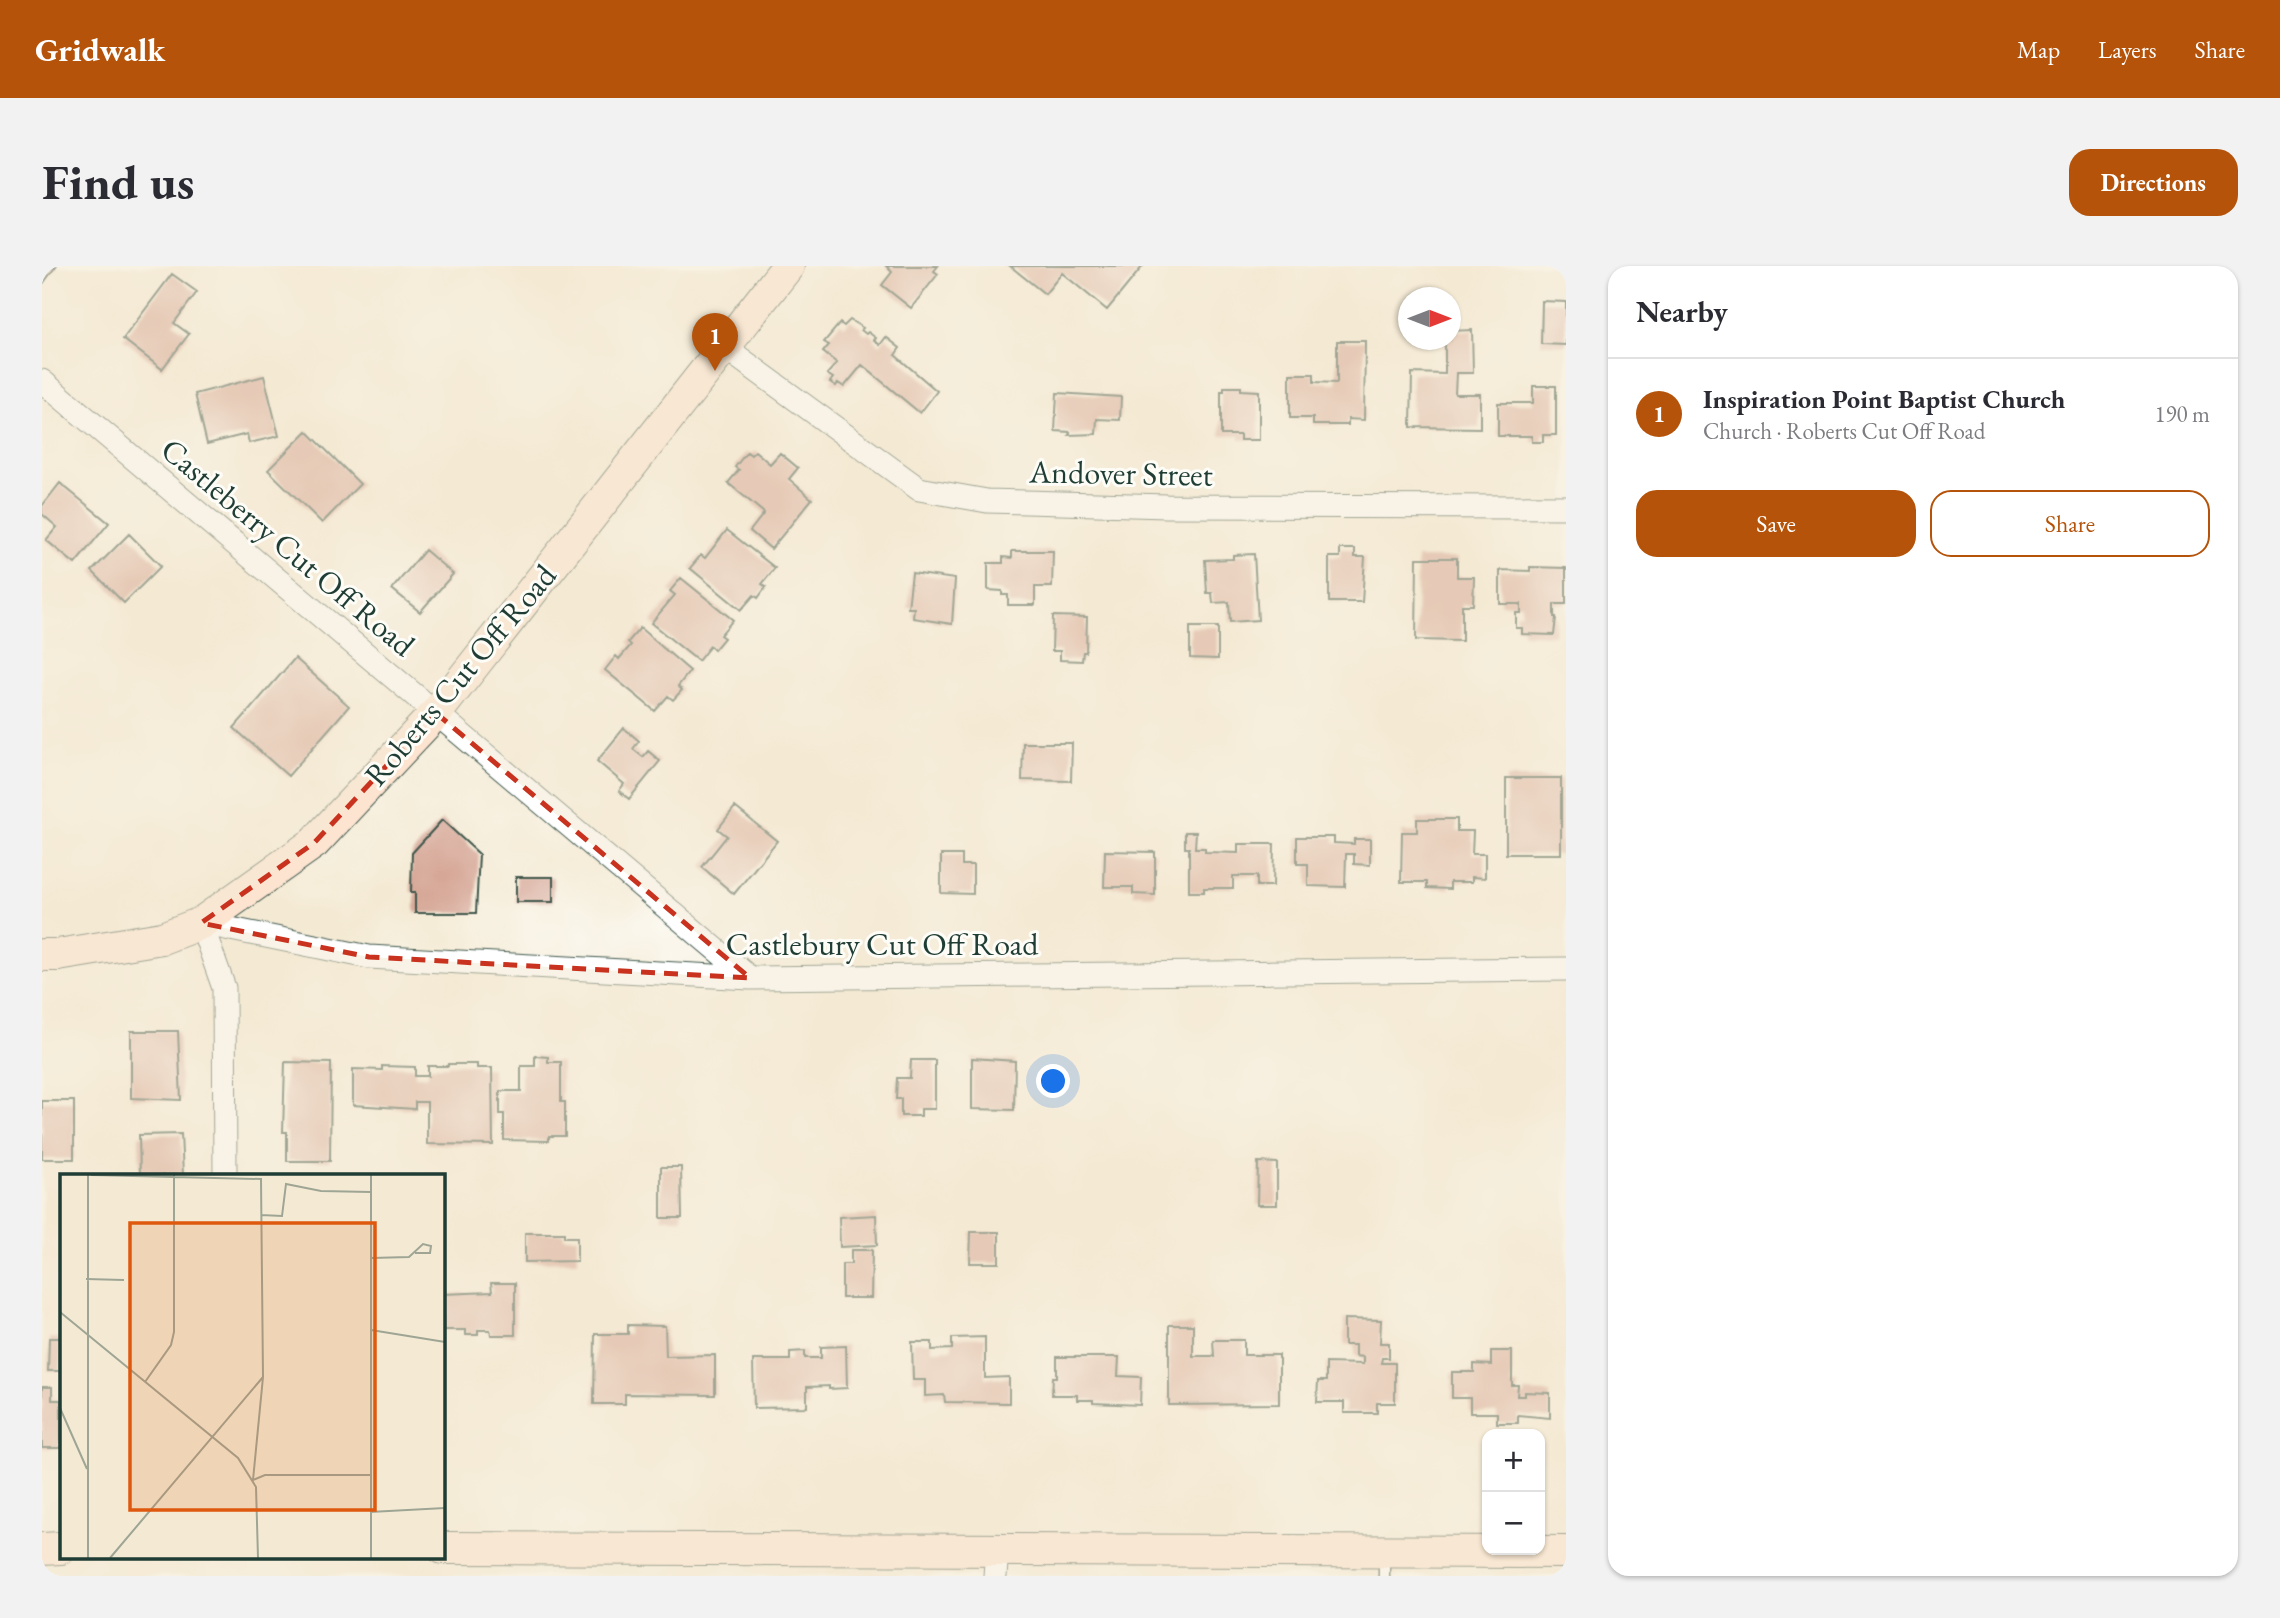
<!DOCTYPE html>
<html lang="en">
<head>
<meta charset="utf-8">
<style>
	body { margin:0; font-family:"EB Garamond",serif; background:#f2f2f3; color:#2b2b33 }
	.controls { position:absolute; right:21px; bottom:21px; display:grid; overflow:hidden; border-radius:14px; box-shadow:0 2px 5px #0004 }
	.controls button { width:63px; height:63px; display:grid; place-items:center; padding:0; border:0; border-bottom:2px solid #e1e1e2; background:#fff; color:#2b2b33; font:35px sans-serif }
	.compass { position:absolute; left:1356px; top:21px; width:63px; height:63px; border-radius:50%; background:#fff; box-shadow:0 2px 5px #0004; rotate:90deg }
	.you { position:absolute; left:1012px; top:816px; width:24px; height:24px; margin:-18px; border:5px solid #fff; border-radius:50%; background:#1a73e8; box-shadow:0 0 0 10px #1a73e833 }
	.badge { display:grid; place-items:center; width:46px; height:46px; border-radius:50%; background:#b45309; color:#fff; font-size:23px; font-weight:700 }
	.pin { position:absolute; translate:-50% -58px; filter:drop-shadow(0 2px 4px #0008) }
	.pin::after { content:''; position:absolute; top:37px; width:24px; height:21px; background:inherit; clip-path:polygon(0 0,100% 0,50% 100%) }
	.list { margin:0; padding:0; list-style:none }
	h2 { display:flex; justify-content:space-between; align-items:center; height:91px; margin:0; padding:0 28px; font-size:30px }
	h2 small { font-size:23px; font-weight:400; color:#7c7c81 }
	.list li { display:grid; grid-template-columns:46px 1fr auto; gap:21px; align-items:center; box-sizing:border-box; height:112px; padding:0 28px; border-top:2px solid #e1e1e2 }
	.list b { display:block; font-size:26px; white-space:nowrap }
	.list p { margin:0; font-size:23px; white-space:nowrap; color:#7c7c81 }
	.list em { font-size:23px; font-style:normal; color:#7c7c81 }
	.actions { display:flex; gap:14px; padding:21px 28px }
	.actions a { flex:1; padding:16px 0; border:2px solid #b45309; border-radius:21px; text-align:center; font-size:24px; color:#b45309 }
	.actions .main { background:#b45309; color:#fff }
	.map { position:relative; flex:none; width:1524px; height:1310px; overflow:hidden; border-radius:21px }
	header { display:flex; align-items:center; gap:42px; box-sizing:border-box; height:98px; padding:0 35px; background:#b45309; color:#fff }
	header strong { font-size:33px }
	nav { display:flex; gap:38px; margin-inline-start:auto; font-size:24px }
	.intro { display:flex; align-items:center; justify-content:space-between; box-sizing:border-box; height:168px; padding:0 42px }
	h1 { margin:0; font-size:49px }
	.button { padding:18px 32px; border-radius:21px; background:#b45309; color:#fff; font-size:24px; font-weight:700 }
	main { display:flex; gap:42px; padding:0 42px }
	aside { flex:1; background:#fff; border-radius:21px; box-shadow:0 2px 5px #0004 }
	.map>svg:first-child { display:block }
</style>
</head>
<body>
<header>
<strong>Gridwalk</strong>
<nav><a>Map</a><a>Layers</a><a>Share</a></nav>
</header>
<div class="intro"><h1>Find us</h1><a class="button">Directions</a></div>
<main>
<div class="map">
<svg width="1524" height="1310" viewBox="0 0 1524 1310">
	<rect width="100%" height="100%" fill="#fdfcf7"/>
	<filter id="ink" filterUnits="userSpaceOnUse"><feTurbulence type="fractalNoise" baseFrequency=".0143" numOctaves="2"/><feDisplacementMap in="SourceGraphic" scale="14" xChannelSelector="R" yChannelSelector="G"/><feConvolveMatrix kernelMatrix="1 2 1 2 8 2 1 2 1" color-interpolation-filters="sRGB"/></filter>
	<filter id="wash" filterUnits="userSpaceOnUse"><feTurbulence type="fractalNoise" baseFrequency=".00686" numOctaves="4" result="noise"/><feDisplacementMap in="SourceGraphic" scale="28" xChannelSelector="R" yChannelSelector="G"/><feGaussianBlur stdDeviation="1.57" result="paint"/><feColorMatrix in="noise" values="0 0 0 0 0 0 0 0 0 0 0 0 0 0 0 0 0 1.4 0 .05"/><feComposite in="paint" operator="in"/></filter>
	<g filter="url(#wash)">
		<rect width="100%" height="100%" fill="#f4ead4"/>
		<g id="blocks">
			<path fill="#d5a594" d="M0,0H14L0,19Z
				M844,0H896L892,5L896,8L869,42L840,19L850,6Z
				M968,0H1101L1065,44L1020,7L1003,28Z
				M130,8L155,26L132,57L147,68L120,103L81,73Z
				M1500,35L1524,36V79L1499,78Z
				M808,54L821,62L819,64L824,68L826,66L834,72L832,74L838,79L844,71L858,82L853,89L895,125L878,147L820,99L802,121L796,117L794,120L788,116L791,112L785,108L795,97L781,86L787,79L782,76L798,57L802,60Z
				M1430,64L1431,107H1414L1413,128H1438V162L1369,161L1370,107L1403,108V74H1408V65Z
				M1295,75H1323L1322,154L1306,153V159H1271V152H1248V108H1272V116L1295,117Z
				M222,110L237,170L207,177L205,168L165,178L153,128Z
				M1491,120H1514V169H1501V176H1490V170H1456V137H1491Z
				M1182,121H1199V124L1217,125V174H1198V169H1179V125H1182Z
				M1015,127L1079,131L1078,154L1055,153L1054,168L1027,169L1028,166L1013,165Z
				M265,165L318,218L280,257L226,204Z
				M713,185L728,198L738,187L756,202L747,213L770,233L729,283L708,265L722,247L686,217L697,204L693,201L705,186L709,189Z
				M18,217L67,257L33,298L4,274L15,261L0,248V240Z
				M685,264L733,302L720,318L724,321L716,332L712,329L699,344L648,302L659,289L663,292Z
				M87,268L119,300L82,337L50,305Z
				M1298,283H1313V291H1323L1320,336H1287V291H1298Z
				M383,284L411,308L378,346L350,323Z
				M970,285H1011L1010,321H993V339H966V329H960V325L946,324V297H961V291L970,292Z
				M1212,288L1216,354L1188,356L1187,336L1171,337L1170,327H1165L1163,294L1191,293V289Z
				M1375,292H1415V311H1432L1431,339H1420V375L1374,374Z
				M1488,301L1524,302V338H1512V351H1514L1512,369L1480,368V362H1474V347H1479V338H1458V304L1488,305Z
				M870,307L913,313L910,358L871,352L872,342H866Z
				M639,312L691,354L678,369L682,372L672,384L668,380L656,395L609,357L633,329L628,325Z
				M1011,350L1045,351L1044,386H1041L1040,395L1018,394V385H1010Z
				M1148,361H1176V393L1148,392Z
				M598,362L648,405L636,420L640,424L631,434L626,430L613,445L563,404L574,390L577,393L589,379L586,376Z
				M253,392L307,440L246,510L192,462Z
				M582,462L597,475L591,483L601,491L606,485L618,495L587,533L577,525L582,518L555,495Z
				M981,477H1030L1029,515L980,514Z
				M1464,512H1519V588H1464Z
				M693,541L735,575L692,628L660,601L685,570L676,563Z
				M1375,553H1415V565H1431L1430,588H1443V612L1430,611V616H1408V623L1385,622V616H1359L1360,566H1375Z
				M400,554L437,588L434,647H373V626H369L370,587Z
				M1143,566H1154L1153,582H1163V586L1196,587V578H1232L1231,620H1215V610H1191V622H1162V626H1147V582H1143Z
				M1255,571H1292V577L1312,578V573H1328V599L1312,598V588H1304L1303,621L1266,620V598H1255Z
				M1063,585L1113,586V629L1091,628V621H1062Z
				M899,589H920V599H931V628L899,627Z
				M474,611H511V636H474Z
				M89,765H136L139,834L89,832Z
				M493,790L506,791V796H519V836H523V870H507V875L462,874V848H458V825H479V800H493Z
				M930,792L973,795L972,844L930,843Z
				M869,794H893V843H879V850H859V833H854L855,812H868Z
				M243,796L289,797L288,895H245V866H241Z
				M406,798H435V802H450L451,879L385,878V836H373V843L311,839V803L340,804V800L373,801V810H386V800H406Z
				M0,835H32V893H0Z
				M139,868L141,909H98L97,869Z
				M1216,896L1235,897V939H1215Z
				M619,901H639L640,952H619Z
				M834,949L835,979L798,981L797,951Z
				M929,966H957V997H928Z
				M483,967H522V971H535V995L483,996Z
				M809,984H830L829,1032H800V998H809Z
				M449,1017H473V1069H449L448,1064H436V1069H423V1064H401V1028L450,1026Z
				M1302,1053L1339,1054L1338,1077H1347V1092H1340L1339,1097H1353V1137H1335V1147H1302V1136H1275L1276,1115H1284V1097L1321,1098V1091L1313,1090V1079H1302Z
				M586,1059L623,1060L624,1090L673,1089V1129L583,1128V1138H552L553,1068H586Z
				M1127,1059H1151V1090H1172L1171,1074H1202V1089H1237V1138L1127,1139Z
				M943,1071V1112L967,1111V1137L903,1136L902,1129L883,1130V1114H871L870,1076H890V1084L910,1083V1072Z
				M7,1072H19V1105H6Z
				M804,1080L805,1122L787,1123V1120L765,1121V1141L712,1142L711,1094H748V1086L763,1085V1092H779V1081Z
				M1449,1085H1470V1119H1476L1475,1130H1483V1126L1508,1127V1152L1476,1149V1157H1455V1147H1428V1132H1410V1106H1432V1098L1449,1099Z
				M1015,1091H1077L1076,1110L1099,1111L1098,1139L1051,1137V1134H1035V1129H1010L1011,1111H1015Z
				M0,1121H10V1134H19V1182H0Z"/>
		</g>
	</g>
	<g filter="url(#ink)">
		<use href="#blocks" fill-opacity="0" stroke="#3f574c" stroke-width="2"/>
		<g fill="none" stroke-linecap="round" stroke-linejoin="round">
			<defs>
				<path id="lane" d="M1342,1289V1310"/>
				<path id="street" d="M681,80L877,223L945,235L1125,240L1524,241
					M0,115L708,712
					M159,657L327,691L708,712L1524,703
					M159,657L182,722L183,909
					M953,1310L955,1284"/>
				<path id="secondary" d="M0,689H16L120,672L159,657L272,577L394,447L746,0
					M401,1282L1524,1286
					M0,1283L19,1282"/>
			</defs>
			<use href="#lane" stroke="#3f574c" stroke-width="13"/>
			<use href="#street" stroke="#3f574c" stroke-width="25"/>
			<use href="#secondary" stroke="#3f574c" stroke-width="34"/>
			<use href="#lane" stroke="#fff" stroke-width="10"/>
			<use href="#street" stroke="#fff" stroke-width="23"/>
			<use href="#secondary" stroke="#fde4d0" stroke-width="32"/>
		</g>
	</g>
	<path d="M0 0H1524V1310H0ZM394,447L708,712L327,691L159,657L272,577Z" fill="#f4ead4" fill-opacity=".55" fill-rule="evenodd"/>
	<path fill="none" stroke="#c8321e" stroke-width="5" stroke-dasharray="14 9" stroke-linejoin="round" d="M394,447L708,712L327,691L159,657L272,577Z"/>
	<g text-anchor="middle" stroke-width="6" stroke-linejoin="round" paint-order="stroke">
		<g font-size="32" fill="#1f3d34" stroke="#fdfcf7">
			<text transform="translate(1079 207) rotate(1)" y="11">Andover Street</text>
			<text transform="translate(246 281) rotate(40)" y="11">Castleberry Cut Off Road</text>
			<text transform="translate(418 409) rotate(-50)" y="11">Roberts Cut Off Road</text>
			<text x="840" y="689">Castlebury Cut Off Road</text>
		</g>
	</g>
	<g transform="translate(18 908)">
		<rect width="385" height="385" fill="#f4ead4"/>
		<path fill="none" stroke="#9fa594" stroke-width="2" d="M31,1L201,5L203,203L193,306M201,41L222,42L226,10L261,17L311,18M311,84L349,83L363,70L371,72L370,79H355M26,105L64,106M0,138L178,284L196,313L198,384M311,156L385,168M85,208L111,171L114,158V1M0,234L27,295M193,306L205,301H310M310,338L385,334M28,384V1M50,384L203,203M311,384V1"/>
		<path fill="#de580e" fill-opacity="0.15" stroke="#de580e" stroke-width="3.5" d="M70,49H315V336H70Z"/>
		<rect width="385" height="385" fill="none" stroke="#1f3d34" stroke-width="3.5"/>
	</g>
</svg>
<div class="controls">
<button>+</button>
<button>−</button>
</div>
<svg class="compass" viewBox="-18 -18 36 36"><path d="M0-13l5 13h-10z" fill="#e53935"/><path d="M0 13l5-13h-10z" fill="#7c7c81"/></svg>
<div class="you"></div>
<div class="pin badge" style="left:673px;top:105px">1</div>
</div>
<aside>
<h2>Nearby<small></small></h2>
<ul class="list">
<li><span class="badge">1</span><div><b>Inspiration Point Baptist Church</b><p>Church · Roberts Cut Off Road</p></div><em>190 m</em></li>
</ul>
<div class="actions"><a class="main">Save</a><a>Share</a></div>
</aside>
</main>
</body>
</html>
